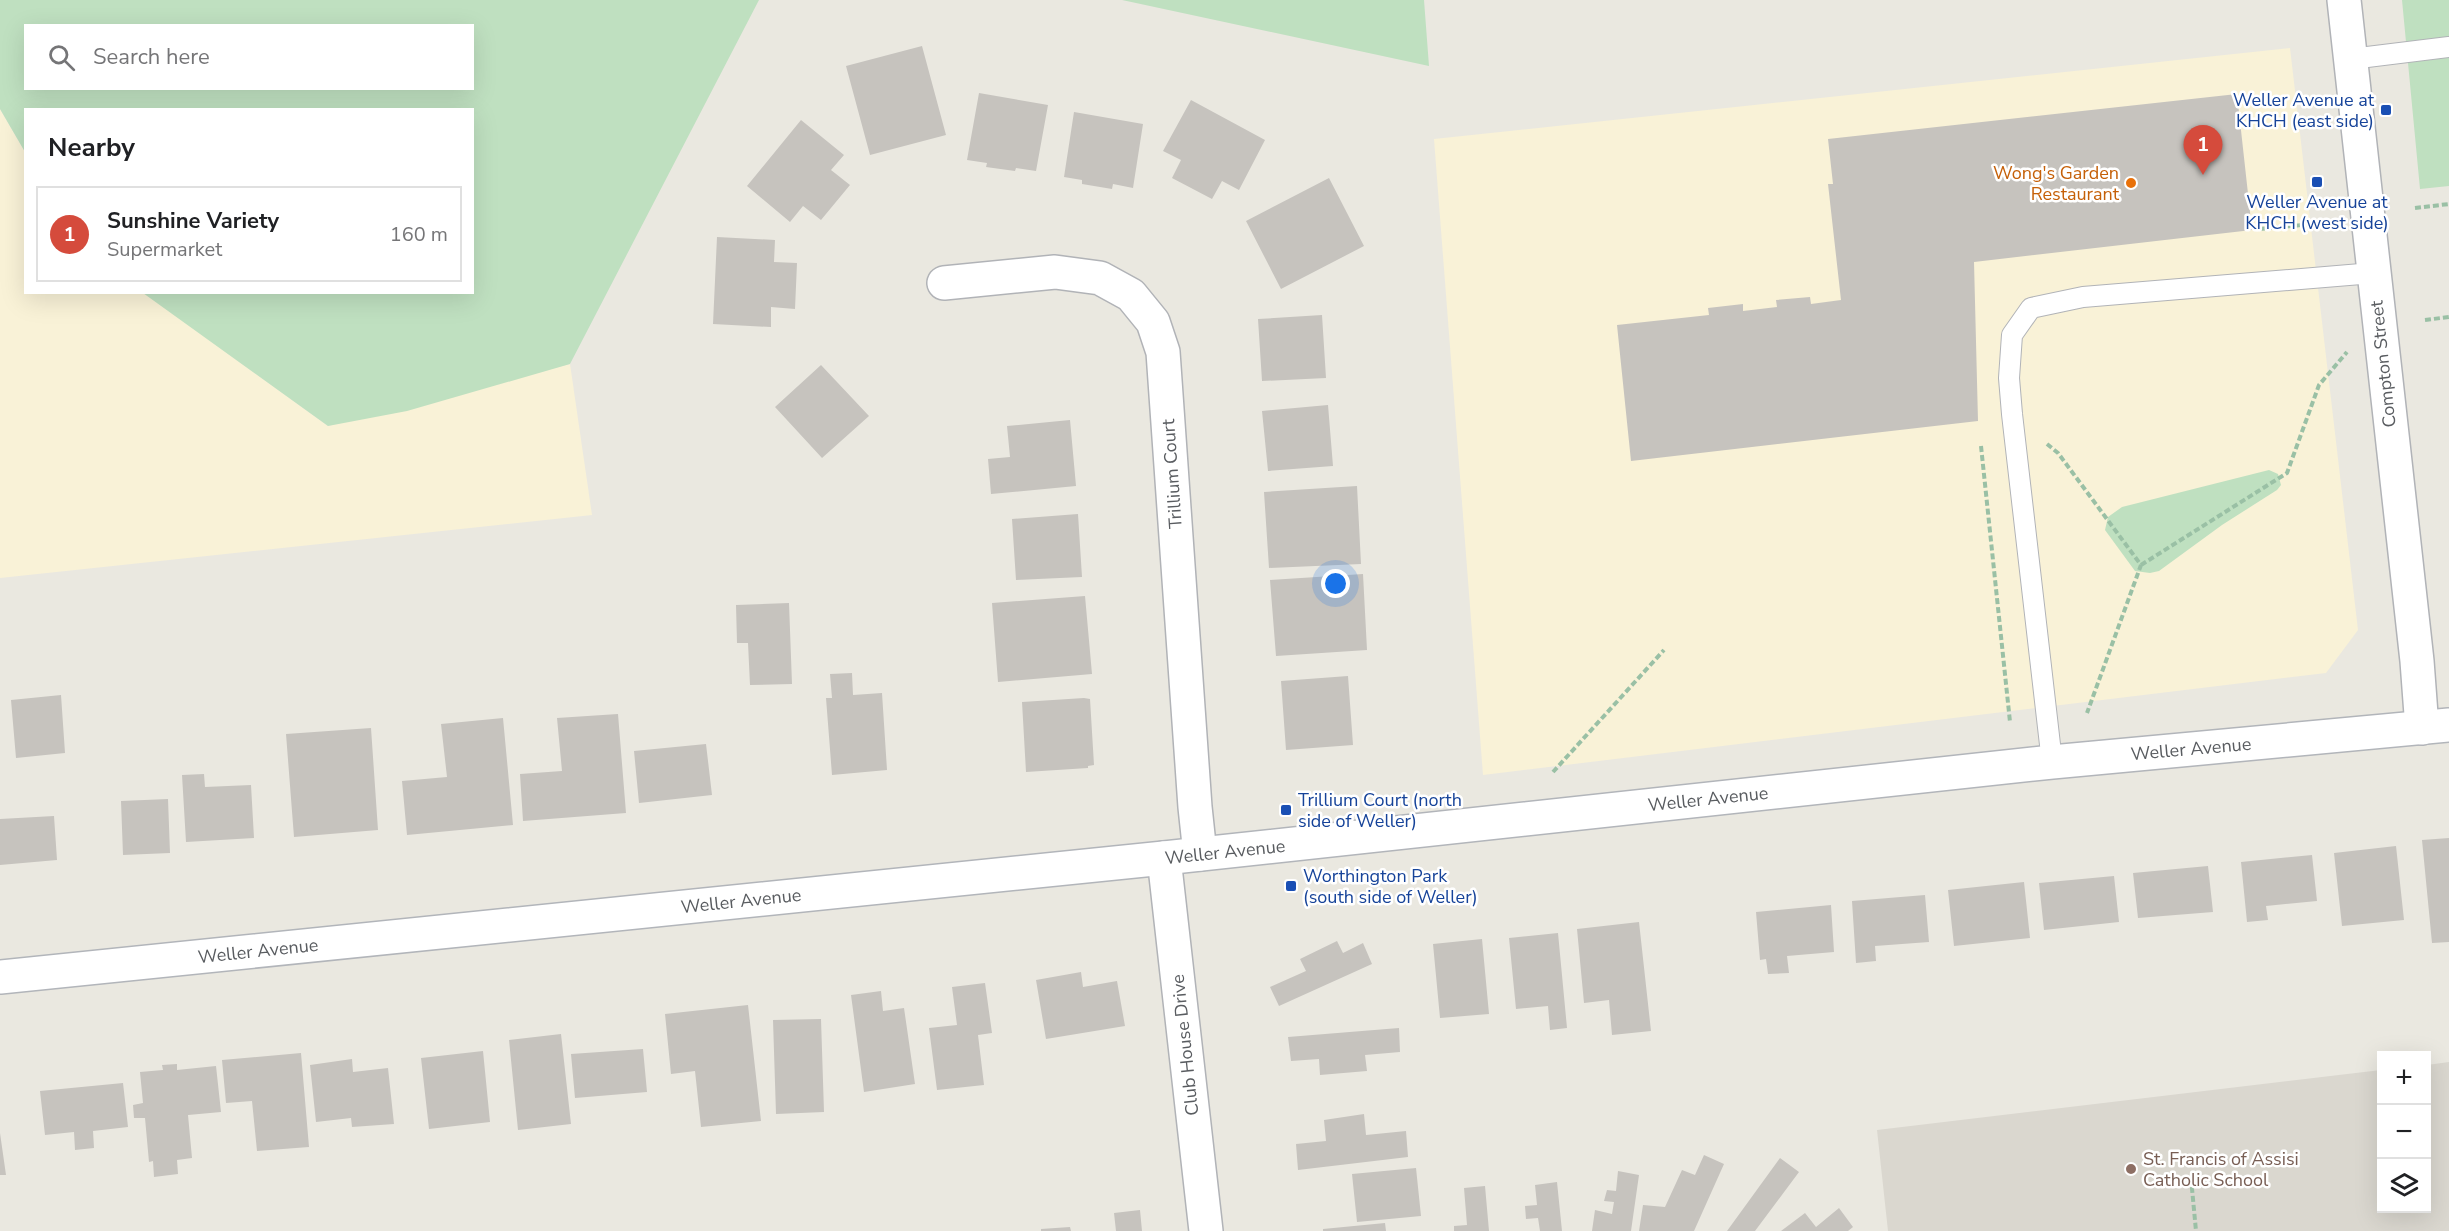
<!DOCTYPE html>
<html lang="en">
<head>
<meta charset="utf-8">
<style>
	body { margin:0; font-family:"Nunito Sans",sans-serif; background:#f2f2f2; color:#202124 }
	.controls { position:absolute; right:18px; bottom:18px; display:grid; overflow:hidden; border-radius:0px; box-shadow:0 6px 24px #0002 }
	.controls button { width:54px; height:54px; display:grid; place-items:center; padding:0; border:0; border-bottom:2px solid #e0e0e0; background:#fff; color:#202124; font:30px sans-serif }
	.you { position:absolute; left:1336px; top:584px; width:21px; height:21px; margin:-15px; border:4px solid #fff; border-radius:50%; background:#1a73e8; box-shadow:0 0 0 9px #1a73e833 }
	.badge { display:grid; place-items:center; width:39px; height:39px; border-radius:50%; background:#d54b3c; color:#fff; font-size:20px; font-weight:700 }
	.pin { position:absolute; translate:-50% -50px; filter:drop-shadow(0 2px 3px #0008) }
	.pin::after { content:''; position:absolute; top:32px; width:21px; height:18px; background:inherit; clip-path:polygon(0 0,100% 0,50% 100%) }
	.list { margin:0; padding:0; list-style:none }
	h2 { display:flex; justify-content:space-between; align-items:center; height:78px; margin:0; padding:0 24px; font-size:26px }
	h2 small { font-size:20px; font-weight:400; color:#757577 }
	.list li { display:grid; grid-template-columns:39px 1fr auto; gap:18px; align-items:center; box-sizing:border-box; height:96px; margin:0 12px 12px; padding:0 12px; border:2px solid #e0e0e0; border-radius:0px }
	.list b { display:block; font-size:22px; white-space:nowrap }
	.list p { margin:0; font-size:20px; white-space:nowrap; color:#757577 }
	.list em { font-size:20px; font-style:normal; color:#757577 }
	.icon { flex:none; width:33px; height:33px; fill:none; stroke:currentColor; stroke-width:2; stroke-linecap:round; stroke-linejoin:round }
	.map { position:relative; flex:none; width:2449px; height:1231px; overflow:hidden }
	.search { position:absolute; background:#fff; box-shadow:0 6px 24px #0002; left:24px; top:24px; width:450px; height:66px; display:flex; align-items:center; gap:15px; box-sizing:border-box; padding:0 21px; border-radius:0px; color:#757577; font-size:22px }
	.panel { position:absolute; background:#fff; box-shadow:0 6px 24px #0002; left:24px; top:108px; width:450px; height:186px; border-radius:0px }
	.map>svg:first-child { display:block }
</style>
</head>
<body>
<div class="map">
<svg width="2449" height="1231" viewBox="0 0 2449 1231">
	<rect width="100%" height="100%" fill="#eae8e0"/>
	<path fill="#f9f2d7" d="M2290,48L2358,630L2326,673L1483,775L1434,139Z
		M0,109L25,152L26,292L144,293L328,426L570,364L592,515L0,578Z"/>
	<path fill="#dad7cf" d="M2449,1062V1231H1888L1877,1130L2381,1070L2382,1208H2426L2427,1065Z"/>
	<path fill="#bfe0c0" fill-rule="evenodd" d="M0,0H759L570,364L407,411L328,426L143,293L472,292V110H26L25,152L0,109ZM26,26H472V88H26Z
		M1122,0H1424L1429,66Z
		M2402,0H2449V186L2420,189Z
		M2269,470L2278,474L2281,485L2277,490L2222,525L2159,571L2150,573L2135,571L2105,530L2108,517L2122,507Z"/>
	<path fill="#c6c3be" d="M922,46L946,135L870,155L846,66Z
		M979,93L1048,105L1036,171L1016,168L1015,171L986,167L987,163L967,160Z
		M2237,94L2252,230L1974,262L1978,421L1631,461L1617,325L1709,315L1708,308L1743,304V311L1777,307L1776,300L1810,297L1811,304L1841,300L1828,184H1833L1828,139Z
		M1191,100L1265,140L1239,190L1222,181L1212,199L1172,178L1181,160L1163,151Z
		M1074,112L1143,124L1133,188L1113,184L1112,189L1082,184V180L1064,177Z
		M801,120L844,155L831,170L850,185L821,220L803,206L790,222L747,186Z
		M1329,178L1364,246L1281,289L1246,221Z
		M717,237L775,240L774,262L797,263L795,309L771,307V327L713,324Z
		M1322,315L1326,378L1262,381L1258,319Z
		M821,365L869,416L822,458L775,407Z
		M1328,405L1333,466L1268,471L1262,411Z
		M1070,420L1076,486L991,494L988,459L1010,457L1007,426Z
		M1357,486L1361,564L1269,568L1264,492Z
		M1078,514L1082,577L1016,580L1012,519Z
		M1363,574L1367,650L1276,656L1270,580Z
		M1085,596L1092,674L998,682L992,603Z
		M789,603L792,684L750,685L748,643H737L736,605Z
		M852,673L853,695L882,693L887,770L832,775L826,698H832L830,674Z
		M1348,676L1353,745L1286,750L1281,681Z
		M61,695L65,753L16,758L11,700Z
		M1084,698L1090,699L1094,765L1088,766V768L1026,772L1022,702Z
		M618,714L626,813L523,821L520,774L562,771L557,718Z
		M503,718L513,825L407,835L402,781L447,777L441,724Z
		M371,728L378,830L294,837L286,734Z
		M706,744L712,795L639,803L634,751Z
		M204,774L205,787L251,785L254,838L186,842L182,775Z
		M168,799L170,853L123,855L121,801Z
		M54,816L57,860L0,865V819Z
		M2449,838V942L2432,943L2422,840Z
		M2396,846L2404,920L2342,926L2334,853Z
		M2312,855L2317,901L2266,906L2268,920L2247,922L2241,862Z
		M2208,866L2213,912L2138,918L2133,873Z
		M2114,876L2119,922L2044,930L2039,883Z
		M2024,882L2030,938L1954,946L1948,890Z
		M1925,895L1929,942L1875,946L1876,961L1856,963L1852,901Z
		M1831,905L1834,952L1787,956L1789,973L1768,974L1766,959L1760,960L1756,912Z
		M1639,922L1651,1031L1612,1035L1609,1000L1584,1003L1577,929Z
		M1558,933L1567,1028L1550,1030L1548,1006L1516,1009L1509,938Z
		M1482,939L1489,1014L1440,1018L1433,944Z
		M1337,941L1343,953L1363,943L1372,964L1279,1006L1270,987L1306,971L1300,959Z
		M1081,972L1083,987L1117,981L1125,1026L1046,1039L1036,980Z
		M985,983L992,1033L978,1035L984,1085L937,1090L929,1028L957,1025L952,987Z
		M881,991L883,1011L904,1008L915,1084L864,1092L851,995Z
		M748,1005L761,1121L701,1127L695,1071L671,1074L665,1014Z
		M821,1019L824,1112L776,1114L773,1020Z
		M1399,1028L1400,1052L1365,1055L1367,1071L1320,1075L1319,1059L1291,1061L1288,1037Z
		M561,1034L571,1124L518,1130L509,1040Z
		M643,1049L647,1092L575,1098L571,1054Z
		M483,1051L490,1122L429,1129L421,1058Z
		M301,1053L309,1147L257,1151L252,1101L226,1103L222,1060Z
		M352,1059L353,1072L388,1068L394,1124L352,1127L351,1118L316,1122L310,1065Z
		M177,1064V1070L216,1066L221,1112L188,1115L192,1158L177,1160L178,1174L154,1177L153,1161L149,1162L145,1118H134L133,1105L143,1103L140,1072L163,1070L162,1065Z
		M123,1083L128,1127L93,1131L94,1148L75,1150L74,1132L45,1135L40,1091Z
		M1364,1114L1366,1135L1406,1131L1408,1157L1298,1170L1296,1144L1326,1141L1324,1120Z
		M0,1133L6,1175H0Z
		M1704,1155L1724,1164L1694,1231H1639L1643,1205L1665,1207L1682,1170L1695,1175Z
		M1780,1158L1799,1172L1755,1231H1727Z
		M1416,1168L1421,1216L1357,1222L1352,1174Z
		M1618,1171L1639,1175L1631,1231H1592L1595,1210L1612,1214L1614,1202L1604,1201L1607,1190L1616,1191Z
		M1557,1182L1562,1231H1540L1538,1218L1526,1219L1525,1206L1537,1205L1535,1185Z
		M1485,1186L1489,1231H1454V1226L1467,1225L1464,1188Z
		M1839,1208L1853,1227L1848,1231H1781L1805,1213L1816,1227Z
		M1140,1210L1142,1231H1116L1114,1213Z
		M1385,1223L1386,1231H1323V1229Z
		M1070,1227L1071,1231H1041V1229Z"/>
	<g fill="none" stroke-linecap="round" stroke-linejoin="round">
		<defs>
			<path id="lane" d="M2351,59L2449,47
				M2052,762L2012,414L2009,378L2012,335L2031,308L2083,297L2373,273"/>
			<path id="street" d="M2344,0L2417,661L2422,728
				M944,283L1055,272L1100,278L1131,295L1153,322L1163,352L1195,807L1200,854
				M1164,858L1206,1231"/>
			<path id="secondary" d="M0,977L1164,858L2052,762L2449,725"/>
		</defs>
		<use href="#lane" stroke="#b1b3b7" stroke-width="22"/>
		<use href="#street" stroke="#b1b3b7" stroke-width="36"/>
		<use href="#secondary" stroke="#b2b5ba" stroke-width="36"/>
		<path stroke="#9ac0a5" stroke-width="4" stroke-dasharray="6 3" stroke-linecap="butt" d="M2415,208L2449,204
			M2259,229L2313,224
			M2425,320L2449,317
			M2047,444L2058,453L2141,565L2087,713
			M1981,446L2010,722
			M2141,565L2287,473L2319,385L2347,352
			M1553,772L1664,650
			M2191,1178L2196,1231"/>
		<use href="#lane" stroke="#fff" stroke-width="20"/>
		<use href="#street" stroke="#fff" stroke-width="33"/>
		<use href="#secondary" stroke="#fff" stroke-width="33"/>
	</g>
	<g fill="#1a4fb4" stroke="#fff" stroke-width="2">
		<rect x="2380" y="104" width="12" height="12" rx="3"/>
		<rect x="2311" y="176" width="12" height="12" rx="3"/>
		<rect x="1280" y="804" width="12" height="12" rx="3"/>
		<rect x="1285" y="880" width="12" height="12" rx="3"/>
	</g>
	<circle fill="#e8710a" stroke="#fff" stroke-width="2" cx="2131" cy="183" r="6"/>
	<circle fill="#8d6e63" stroke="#fff" stroke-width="2" cx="2131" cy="1169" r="6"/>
	<g text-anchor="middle" stroke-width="5" stroke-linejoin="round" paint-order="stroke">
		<g font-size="18" fill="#164399" stroke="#fff" text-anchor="start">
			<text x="2374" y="106" text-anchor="end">Weller Avenue at<tspan x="2374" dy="21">KHCH (east side)</tspan></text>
			<text x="2317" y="208" text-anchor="middle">Weller Avenue at<tspan x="2317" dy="21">KHCH (west side)</tspan></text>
			<text x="1298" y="806">Trillium Court (north<tspan x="1298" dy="21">side of Weller)</tspan></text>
			<text x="1303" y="882">Worthington Park<tspan x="1303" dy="21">(south side of Weller)</tspan></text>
		</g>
		<g font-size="18" fill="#c56008" stroke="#fff" text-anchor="end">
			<text x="2119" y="179">Wong's Garden<tspan x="2119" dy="21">Restaurant</tspan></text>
		</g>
		<g font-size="18" fill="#595c60" stroke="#fff">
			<text transform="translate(2383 364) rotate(-96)" y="6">Compton Street</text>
			<text transform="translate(1172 474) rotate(-94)" y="6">Trillium Court</text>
			<text transform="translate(2191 749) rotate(-5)" y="6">Weller Avenue</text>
			<text transform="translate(1708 799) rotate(-6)" y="6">Weller Avenue</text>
			<text transform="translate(1225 852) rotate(-6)" y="6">Weller Avenue</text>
			<text transform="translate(741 901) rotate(-6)" y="6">Weller Avenue</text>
			<text transform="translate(258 951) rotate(-6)" y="6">Weller Avenue</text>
			<text transform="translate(1185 1045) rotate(-96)" y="6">Club House Drive</text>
		</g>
		<g font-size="18" fill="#785e54" stroke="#fff" text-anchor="start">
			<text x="2143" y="1165">St. Francis of Assisi<tspan x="2143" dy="21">Catholic School</tspan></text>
		</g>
	</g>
</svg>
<div class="controls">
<button>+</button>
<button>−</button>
<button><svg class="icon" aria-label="layers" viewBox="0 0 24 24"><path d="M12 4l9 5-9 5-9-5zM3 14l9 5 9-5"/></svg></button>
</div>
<div class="you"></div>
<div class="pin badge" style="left:2203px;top:175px">1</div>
<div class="search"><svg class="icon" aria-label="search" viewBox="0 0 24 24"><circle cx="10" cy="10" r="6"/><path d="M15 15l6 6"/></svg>Search here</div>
<section class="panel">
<h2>Nearby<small></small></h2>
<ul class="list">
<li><span class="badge">1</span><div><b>Sunshine Variety</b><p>Supermarket</p></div><em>160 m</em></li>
</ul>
</section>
</div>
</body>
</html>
